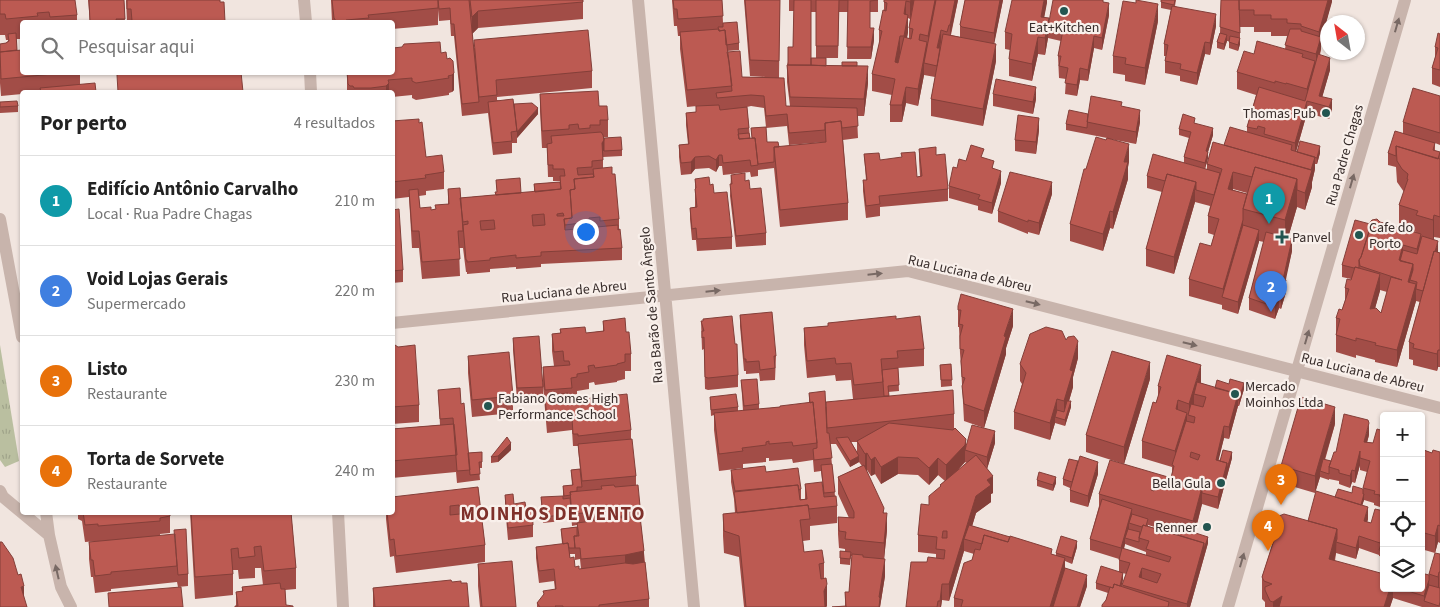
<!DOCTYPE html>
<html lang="pt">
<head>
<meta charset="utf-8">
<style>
	body { margin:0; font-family:"Source Sans 3",sans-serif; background:#f2f2f2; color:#222 }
	.controls { position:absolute; right:15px; bottom:15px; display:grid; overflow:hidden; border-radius:5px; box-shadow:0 1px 4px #0004 }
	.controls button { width:45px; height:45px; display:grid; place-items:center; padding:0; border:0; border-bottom:1px solid #e0e0e0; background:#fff; color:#222; font:25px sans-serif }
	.compass { position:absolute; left:1320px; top:15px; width:45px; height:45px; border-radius:50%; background:#fff; box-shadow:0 1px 4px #0004; rotate:329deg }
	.you { position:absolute; left:585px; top:231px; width:18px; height:18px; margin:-12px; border:4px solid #fff; border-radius:50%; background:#1a73e8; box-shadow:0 0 0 8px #1a73e833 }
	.badge { display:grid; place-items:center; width:32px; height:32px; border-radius:50%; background:#235550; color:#fff; font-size:16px; font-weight:700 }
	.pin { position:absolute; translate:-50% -41px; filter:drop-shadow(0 1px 2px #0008) }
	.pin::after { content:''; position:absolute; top:26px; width:18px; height:15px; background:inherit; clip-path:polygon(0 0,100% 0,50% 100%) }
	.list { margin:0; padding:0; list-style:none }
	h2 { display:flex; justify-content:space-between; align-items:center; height:65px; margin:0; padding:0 20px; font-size:21px }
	h2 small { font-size:16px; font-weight:400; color:#767676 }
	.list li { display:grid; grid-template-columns:32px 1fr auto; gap:15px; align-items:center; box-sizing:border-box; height:90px; padding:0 20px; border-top:1px solid #e0e0e0 }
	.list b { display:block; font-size:19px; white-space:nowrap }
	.list p { margin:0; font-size:16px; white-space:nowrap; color:#767676 }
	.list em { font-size:16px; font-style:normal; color:#767676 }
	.icon { flex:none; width:28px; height:28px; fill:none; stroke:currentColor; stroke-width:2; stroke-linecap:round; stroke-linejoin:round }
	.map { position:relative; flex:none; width:1440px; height:607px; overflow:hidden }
	.search { position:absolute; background:#fff; box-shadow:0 1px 4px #0004; left:20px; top:20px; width:375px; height:55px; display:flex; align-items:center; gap:12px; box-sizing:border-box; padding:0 18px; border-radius:5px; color:#767676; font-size:19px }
	.panel { position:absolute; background:#fff; box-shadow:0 1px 4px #0004; left:20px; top:90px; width:375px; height:425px; border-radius:5px }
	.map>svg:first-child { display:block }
</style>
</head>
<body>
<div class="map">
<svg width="1440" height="607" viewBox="0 0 1440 607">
	<defs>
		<pattern id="grass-tufts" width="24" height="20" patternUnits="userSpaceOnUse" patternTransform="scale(1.25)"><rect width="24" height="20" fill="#babfa0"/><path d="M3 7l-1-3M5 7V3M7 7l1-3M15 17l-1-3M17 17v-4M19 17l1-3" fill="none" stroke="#a0a48a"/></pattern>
	</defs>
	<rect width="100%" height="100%" fill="#f1e5df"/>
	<path fill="url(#grass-tufts)" d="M0,345L19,461L5,467L0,460Z"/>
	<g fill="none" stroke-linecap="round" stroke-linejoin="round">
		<path stroke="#c8b4ac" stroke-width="12" d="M304,0L306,22
			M638,0L694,607
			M310,72L311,92
			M0,219L22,337
			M392,323L908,271L1440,408
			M0,491L3,497L49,535
			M46,512L49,535L61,587L71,607
			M338,512L343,607
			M1228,607L1405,0"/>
	</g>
	<path fill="#a24d47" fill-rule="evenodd" d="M0,0L77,15V22H22V39H16L17,51L22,72H80V84L96,92H22V94L1,96L0,83V44L6,43L8,41V40H6L5,35H0Z
		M88,0H124L125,22H90Z
		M126,0L225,22H127Z
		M331,0H583V19L478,28L472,34L474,48L592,71V88L497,97V100L514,104L538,114L517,138V143H512V153L493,155L488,113L462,116L454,36H451L450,20L439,21L438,10V25L392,29V22H332Z
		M672,0H722L723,23L739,43V50L727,51V52L742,77H766L750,76L744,0H780L779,78L786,106H790L787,82V65L793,47L794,11H789V0H878V12H870V28L874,40L871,59H847L848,12H839L838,58H816V12H811V58L826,66H857L868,83L864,116H857L858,138L843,140L848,203V220L780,227L774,168L758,170V176L751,177L750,172L723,175L722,166H719L716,172L709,168L695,169L691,174L681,175L679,157V145L688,144L686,125V113L696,112V106L716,104L687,107L680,49V36H678L677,26H674ZM751,106L764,108L766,127L751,128L752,138H750L747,107ZM787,126L789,145L825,142V140V142L779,147L767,142L766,128Z
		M884,0H958L951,35L960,37V25L965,0H1003L994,43L996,61L983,126L931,116V99L935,77L924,75L918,106L906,103L902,122H890V105L892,95L872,91V74L879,45V30L884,10ZM908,18L910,19L909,28V38H907L908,32Z
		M1047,0L1044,17L1049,22L1104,2L1109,15L1102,50L1094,48L1088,81L1080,80L1077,96L1065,94L1066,79L1059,78L1058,56L1061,41L1048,38L1045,55L1038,54L1032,81L1009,76V59L1010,50L1005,49V32Z
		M1161,0H1176L1175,6L1216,26L1210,55L1205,54L1197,85L1180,81V76L1165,73V61L1166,56H1164V44L1171,10L1161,8Z
		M1221,0H1332L1321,41V49L1320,55L1330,70L1322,97L1332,111L1329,119L1307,113L1296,152L1320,153L1317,164H1315V169L1312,182V187L1305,210L1297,207L1288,238L1292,251L1285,280L1286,292L1281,309L1279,308L1275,319L1249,310V298L1264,242L1259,241L1238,314L1222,309V305L1189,296V279L1211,246L1214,235L1208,233V216L1210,206L1195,202L1174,274L1146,266V249L1162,192L1147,188V176L1207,169V164L1224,145L1247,132V127L1256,95L1237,89V72L1254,54L1285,49L1287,36H1271V32H1254V27H1240V44L1238,51L1229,48V41H1227L1224,50L1217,48V42L1220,33ZM1233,189L1247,193V194L1233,190Z
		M1158,21L1145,85L1125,81V75L1113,73V56Z
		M1440,34V87L1432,84V68L1435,58V47Z
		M393,48L441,53L447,59L450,58L454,90L452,92L449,93V95L416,100L412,98V95L392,97V92H347V72Z
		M540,94L599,106L608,120V137H604V138L622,150V156L603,157V168L612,174L619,219V230L622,248V260L541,264V267L516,269V267L490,269V272L467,274V272H466L463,248H459L460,276L422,279L419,248H412L409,197L392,199V121L419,123L426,157L444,172V189L426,191V195L419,196L420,208L431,210L435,209L448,204V189L460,198L495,195L497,192L496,180L521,193L534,192V184L560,182V181H553V177H548L547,148H542L540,111Z
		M993,94L1036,99L1033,114L993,106Z
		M1440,96V145L1435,143V151L1440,152V238L1434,237V239L1438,252L1440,253V367H1438L1437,371L1413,365V360L1409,359V342L1420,302L1416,301L1397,367L1375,362V360L1356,355V358L1336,352V318L1342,310L1345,301V288L1351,279L1342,277V265L1370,224L1380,222L1416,232L1399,226V205L1404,192L1397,182L1396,167L1388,165V153L1403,133V122ZM1380,290L1387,292L1381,313L1375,308Z
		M0,102L18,106V112L0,113Z
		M1122,107L1140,122L1136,144L1110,139L1129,161L1128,167V179L1113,229L1110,228L1103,251L1070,241V224L1086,169L1107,138L1066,130V124L1088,114Z
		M1195,123L1213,135L1208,152V158L1205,169L1184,163V157L1189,138L1179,135V129Z
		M1039,130L1036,154L1015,151V140Z
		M919,149L936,155L948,189V201L880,207V216L866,218L863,191V180H866L864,154L880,160L917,177L920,176L919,160Z
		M984,158L994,169L1001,183L992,214L978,210V206L949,198V186L957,168L966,161Z
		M731,175L745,181L750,189L766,233V245L736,247L730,196Z
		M695,179L710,185L714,193L732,237V249L697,251L696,240H692L690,219V208L695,207Z
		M1052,194L1039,235L1028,232V234L998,222V211Z
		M392,210L403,270V282L392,283Z
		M958,306L1013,326L1006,348V354L984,428L964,421L961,366L960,353L959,327H958Z
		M740,315L776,356L775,380L760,381L759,373L746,374V371H744L740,326Z
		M896,319L924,349V366L898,368L899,391L888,392L889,396L954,414V428L966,446L995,443L987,469L993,493L991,494V502L976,513L972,526L1056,556V553L1077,547L1072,564L1065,561V568L1087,586L1080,607H954V598L972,560L974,554L964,551L949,601L942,600L941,607H906L927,562L936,558V554L918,552V535L929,505L940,487V485L945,481L938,475L929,485L918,475L898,474L881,484L875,474L871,476L867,470L866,471L884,513L887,530L884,559L885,576L880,607L845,606V592H849L852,556H851L850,565L840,564V551L845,552V549L839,548L838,534V517L849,518L838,494V477L862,466L859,462L850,467L836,444H830L835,496L837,506V523L810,526V540L803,541L804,552L824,563V578L827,606L826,607H744L739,557L724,553L723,536V514L735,513L734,499L731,482V470L766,472L801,489V499H805V484L824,497L821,471L814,472L813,460L793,463L792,459L769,461V458H766V462L743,464V468L719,471L714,430V415L711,416L710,397L738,407V411H743L741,380L759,404V409L780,407L809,403V393L826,407L853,399L851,380L836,381L835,375L807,378L804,345V328L828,326V323ZM851,442H857V452ZM965,462L967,463L957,471Z
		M603,321L626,332L631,354V371H625V379L617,381V382L595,385L594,382L589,383V389L577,391V394L572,395V402L631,430V440L636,476V486L640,506V516L649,599V607H537V603L555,590L554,581L539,583L536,558V547L562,544L561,529L577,527V525L572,526L571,513V515H566L562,521L543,523L541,497L563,499V486L572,485L571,470L580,469L578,448V446H573L572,430L547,433L543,386V399L517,400L513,350V338L543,384V367L554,366L552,351V334L560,333V329L586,333L603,331ZM570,554H575V560L580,559L581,569H579L575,567L570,558Z
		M701,321L738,375V387L708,390L705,389L704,349L702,350Z
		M1066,340L1078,358L1073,377V387L1069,401L1071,407L1065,426L1055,423L1050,440L1014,429V412L1022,384L1020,381V364Z
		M392,346L419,405V422L392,424Z
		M468,356L513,396V413L472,417L468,373Z
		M951,364L952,386L941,387L940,365Z
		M1150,379L1124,464L1086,452V435Z
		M1201,382V383L1215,388L1244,389L1239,406H1238L1229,439L1224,438L1218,460L1232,458L1218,509L1202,504L1195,533L1208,543L1190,607H1102L1106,600L1108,593L1096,589V583L1119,572V559L1090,550V539L1099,506V494L1171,478L1172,472V467L1142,458V441L1158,397V386ZM1153,484L1155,485L1154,490L1152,489ZM1148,525L1179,534L1178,535L1148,526ZM1125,544L1146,552V555L1124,549ZM1123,573L1126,574L1122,587L1123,579Z
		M438,390L461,404L468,453L482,452V468H479L480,480L457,483L456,472L392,478V429L440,425Z
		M1335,424L1325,460L1331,461L1336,452L1369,435L1367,442L1373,443L1384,431V510L1380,509V507L1374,505V503L1364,500L1362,505L1368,519L1367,522L1371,523L1384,511V557L1379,556V555L1359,548L1356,559L1336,553L1335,561L1384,588H1421L1440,554V607H1422L1393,598L1390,607H1265V602L1262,599V577L1276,533L1270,531V525L1279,516L1308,521L1335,497L1352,493L1363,489L1367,472L1360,470V465L1355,483L1352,482L1350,488L1339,484V481L1329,479V480L1320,477L1315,493L1281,483V466Z
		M1421,449L1432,453L1440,452V543L1438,542L1435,553L1421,549Z
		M511,450L498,462L491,463V457Z
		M1078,461L1098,474L1088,507L1070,502V488L1063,485V479Z
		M1037,480L1056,483L1053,491L1037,486Z
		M478,487L485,545V562L396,573L394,556L390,557L386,519V512H392Z
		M505,495L514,504L526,508L533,525V537L508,540L505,507Z
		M78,512H170V533L160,534V535L188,574V586L178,587L177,582L111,589V591L95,593L93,577H91L89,559V542L98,541L85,542L82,521L78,519Z
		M190,512H291L296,568V589L285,590L286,605L236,606V592L242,591V587L263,585L261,568H255V578L239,579L238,570H233V595L195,599Z
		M478,564L516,607H480L478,586Z
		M452,582L469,607H373V588Z"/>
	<path fill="#843f39" d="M911,0H914L910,19V2Z
		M935,0H938L928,53V36Z
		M955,0H958L950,37V25Z
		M1000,0H1003L994,45V33Z
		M1044,0H1047V3L1041,34V17Z
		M1328,0H1332V2L1321,41V49L1316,66V54L1319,44V32Z
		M906,1V18L904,14Z
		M1109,3V15L1102,50V38Z
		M1158,4V21L1145,85V68Z
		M478,11V28L472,34V17Z
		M1216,14V26L1210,55V43Z
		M908,15V32L904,53V36Z
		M1049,18L1048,38L1045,55V38Z
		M874,28V40L871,59V47Z
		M941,30V42L937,60V48Z
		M1227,35V41L1224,50V44Z
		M900,36V53L895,79V62Z
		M1094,36V48L1088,81V70Z
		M1038,37V54L1032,81V64Z
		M1240,38V44L1238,51V45Z
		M927,42V59L924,63V75L918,106V89Z
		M1205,42V54L1197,85V73Z
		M996,44V61L983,126V109Z
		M1330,58V70L1320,105L1319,96Z
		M1315,61V78L1307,101V113L1295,155V143L1307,103V89Z
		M868,66V83L864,116V99Z
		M1080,68V80L1077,96V85Z
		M454,73V90L452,92V75Z
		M389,83V92H386V86Z
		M906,87V103L902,122V105Z
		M1036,87V99L1033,114V102Z
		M1332,99V111L1329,119V107Z
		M538,108V114L517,138V132Z
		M1140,110V122L1136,144V132Z
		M1039,118V130L1036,154V142Z
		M1213,128V135L1208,152V158L1205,169L1206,151Z
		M604,140V151H602V143Z
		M1129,144V161L1128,167V179L1113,229V212L1124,162Z
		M1320,146V153L1317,164V158Z
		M719,155V166L716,172V160Z
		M695,157V169L691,174V162Z
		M1315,157V169L1312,182V187L1305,210V193Z
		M1001,171V183L992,214V203Z
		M1233,172V189L1228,206V189Z
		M1297,179V207L1285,248V220Z
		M1052,182V194L1039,235V223Z
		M1196,182V190H1195V202L1174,274V257Z
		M1110,211V228L1103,251V234Z
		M1434,215V237L1433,242V220Z
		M1243,220V237L1223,298V289Z
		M1259,230V242L1238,314V302Z
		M1421,234V251L1417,266V249Z
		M1292,239V251L1285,284L1286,280V292L1281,309V297L1283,280Z
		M1438,241V252L1424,292Z
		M1403,245V262L1399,260Z
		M1413,264V281L1410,280V292L1408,282Z
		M1380,274V291L1370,326V309Z
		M1416,284V301L1397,367V350Z
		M1279,296V308L1275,319V307Z
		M1013,309V326L1006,348V354L984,428V411L1004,336Z
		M1078,341V358L1073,377V387L1064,418V401L1070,370Z
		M1438,350V367L1437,371V354Z
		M1150,362V379L1124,464V447Z
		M1201,365V382L1197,395L1194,394V405L1189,416V404Z
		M1244,383V389L1239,406V400Z
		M1238,394V406L1229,439V427Z
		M1057,399V416L1055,417V423L1050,440V423Z
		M1178,400V417L1176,409Z
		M1071,401V407L1065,426V420Z
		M1335,407V424L1321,471H1320V477L1315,493V476Z
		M1187,413V430L1175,468V451Z
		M1369,423V435L1364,454V442Z
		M1224,426V438L1216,471V460Z
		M995,431V443L987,469V457Z
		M966,439V451L965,450V462L946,482V465Z
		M511,443V450L498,462V456Z
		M1360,451V465L1355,483V471Z
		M1232,452V458L1218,509V497L1227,463Z
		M867,453V470L865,471V454Z
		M859,456V462L850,467V461Z
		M875,457V474L871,476V460Z
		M898,457V474L881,484V467Z
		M938,458V475L929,485V468Z
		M1098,462V474L1088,507V496Z
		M1352,470V482L1350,488V476Z
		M993,476V493L991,494V502L976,513L968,540L964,539V551L949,601V584L976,496L987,480Z
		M1056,477V483L1053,491V485Z
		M1202,487V504L1193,538V521Z
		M1364,494V500L1359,516V510Z
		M1368,507V519L1364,533V521Z
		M566,509V515L562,521V515Z
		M1132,509V520L1129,523V529L1125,538V544L1121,559V548Z
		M887,513V530L884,560V543Z
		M1438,525V542L1435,553V536Z
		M1337,529L1336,553L1329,580V559Z
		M1384,529V540L1380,550V543Z
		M1359,536V548L1356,559V548Z
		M1208,537V543L1190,607H1187V604L1204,543Z
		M1077,541V547L1072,564V558Z
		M644,551V562L625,567V555Z
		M1065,558V580L1057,607H1050Z
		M885,559V576L880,607H879V597Z
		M1142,568V580L1139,577Z
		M1439,572V589L1438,594V577Z
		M1123,573V579L1119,596V590Z
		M1087,575V586L1080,607H1077Z
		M1429,580V591L1424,601V596Z
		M827,584V606L826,607H824V591Z
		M942,584V600L941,607H940Z
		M24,586V603L21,587Z
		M1390,588H1393V598L1390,607H1384Z
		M1282,596V607H1273V602Z"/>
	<path fill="#bc5a52" stroke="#843f39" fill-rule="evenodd" d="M0,0H75L77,15L50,17L49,12L37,13L38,16L6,19L5,14H0Z
		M89,0H124L125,19H116L117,22H90Z
		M127,0H220V2H224L225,22H140V21H132L131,9H127Z
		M332,0H438V8L368,15L369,18L346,20V22H336V21L334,18Z
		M438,0H469L479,102L462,104L454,24H451L450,8L439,9Z
		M470,0H583V2L478,11L472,17Z
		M673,0H722L723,16L678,19L677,9H674Z
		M745,0H780L779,61L750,60Z
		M794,0H811V65H788V47H793Z
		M816,0H878L870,1V28H874L871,47H847L848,0H839L838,46H816Z
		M884,0H911L910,2L906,1L904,14L908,15L904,36H900L895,62L898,63L904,37L911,39L913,29L909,28L914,0H935L928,36L920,34L919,40L927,42L918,89L906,87L902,105H890L895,79L872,74L882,31L879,30L883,10L886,11L887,3L884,2Z
		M936,0H955L950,25H949L947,32L941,30L937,48H940L937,66L924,63Z
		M965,0H1000L994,33L962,27L960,25Z
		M1012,0H1044L1041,17L1049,18L1045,38L1038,37L1032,64L1009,59L1012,34L1005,32Z
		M1053,0H1103V2L1109,3L1102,38L1094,36L1088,70L1080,68L1077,85L1065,83L1068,68L1059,66L1061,56H1058L1063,30L1048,27Z
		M1136,0L1158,4L1145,68L1125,64L1126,58L1113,56L1123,1L1136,3Z
		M1161,0H1175L1174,5L1161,2Z
		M1221,0H1239L1240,33L1220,27Z
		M1239,0H1328L1319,32L1301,26V24L1287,23V19H1271V15H1254V10H1239Z
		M1172,6L1216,14L1210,43L1205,42L1197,73L1180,69L1181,64L1165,61L1168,45L1164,44Z
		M737,22L739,43L726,45L725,30L719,31L718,27H723V23Z
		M719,29V31L725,30L732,86L687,90L680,32Z
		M1290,29H1301V31L1321,37L1316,54L1285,45Z
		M588,30L592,71L496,80L497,95L479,97L474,40Z
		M16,33L17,50L0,52V44L6,43L9,41L8,34Z
		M1220,33L1227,35L1224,44L1217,42Z
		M1438,33L1440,34V70L1432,68L1438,48L1435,47Z
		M943,34L996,44L983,109L931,99Z
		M1230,36L1240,38L1238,45L1229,42Z
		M1257,41L1303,54L1302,57L1315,61L1307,89L1286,83V84L1275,81V83L1237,72L1244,51L1254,54Z
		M440,42L441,53L446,52L447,59L450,58L453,61L454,73L452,75L448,76L449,78L416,83L412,81V78L388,80L389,83L386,86L371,88H354L353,86H350L348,84L347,72H392V47L393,48L402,47L404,44Z
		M22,50V72H74L1,79L0,52Z
		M740,51L742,77L784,78L786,106L857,108L858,126L842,128L841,121L825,123V130L789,133L787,114L766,116L764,96L751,95L717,98L716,93L732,91L729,62L727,52Z
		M1318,54L1330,58L1319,96L1332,99L1329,107L1307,101L1295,143L1264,134L1265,128L1258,126L1257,129L1247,127L1259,87L1305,101Z
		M811,58H826V66L811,65Z
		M842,62H857V66H842Z
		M787,65L868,66L864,99L790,97Z
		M137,72H241L243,92H118L117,75L119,74Z
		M996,79L1036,87L1033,102L993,94Z
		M95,83L96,92H41L40,88Z
		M1413,88L1440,96V133L1403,122Z
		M598,91L599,106H607L608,120H600V125H590V128L579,129L578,124L569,125V129L542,131L540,94Z
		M1091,96L1122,102L1121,106L1140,110L1136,132L1087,122Z
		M513,99L517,131L511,132L512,141L493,143L488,102Z
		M17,101L18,106L0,107V102Z
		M532,103L538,108L517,132L514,104Z
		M719,105L720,110L747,107L749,128L738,129L739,139L755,138L758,165L751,166L750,160L723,163L722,155H719L716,160L709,156L695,157L691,162L681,163L679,145L689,144L686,113L696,112V106Z
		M1069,110L1088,114L1087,128L1066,124Z
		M1183,114L1195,118L1194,123L1213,128L1206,151L1208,152L1205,163L1184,157L1191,132L1179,129Z
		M1018,115L1039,118L1036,142L1015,140Z
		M419,119V123L422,122L426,157L442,155L444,172L425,175L426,178L392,182V121Z
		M841,121L848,203L780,210L774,147L826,142L825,123Z
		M766,127L767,142H778L779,147H774V162L758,164L755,138H752L751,128Z
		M1230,127L1292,145L1291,150L1315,157L1311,170L1224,145Z
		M1395,131L1435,143L1433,150L1440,152L1438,159L1396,146V156L1388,153Z
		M601,132L603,135L604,140L602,143L603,160L592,161V167L577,168L578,175L593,174L594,177L574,179L575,189L570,190L572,218L564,219L565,230L618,225V230L620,229L622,248L541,252V256L516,258V255L490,258V260L467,262V260H466L463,225L468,224V221L463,222L460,198L561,189L560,176H565L564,169H553V165H548L547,144L552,143L551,136ZM563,213L564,216H557V214ZM544,214L545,225L533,226L532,215ZM494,220L495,229L481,230L480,221Z
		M749,133L750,138L739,139L738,134Z
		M621,137L622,150L604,151V138Z
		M1096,137L1106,140L1107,138L1129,144L1124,162H1128L1113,212L1110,211L1103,234L1070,224L1084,169H1086Z
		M1300,141L1320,146L1317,158L1297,152Z
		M1213,142L1312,170L1305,193L1297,190V179L1255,167L1252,177L1233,172L1228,189L1247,194L1243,209V220L1223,289L1189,279L1200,243L1211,246L1219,219L1208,216L1222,169L1207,164Z
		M971,145L984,149L981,157L994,161L992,168L1001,171L992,203L978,199L980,195L949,186L953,167L957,168L959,159L966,161Z
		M1396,146L1440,159V217L1434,215L1433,220L1416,215L1418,211L1399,205L1408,179H1407L1408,174L1402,169L1397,161Z
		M936,147V155L945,154L948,189L879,196L880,204L866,206L863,180H867L864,154L879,153L880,160L902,157L901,153L915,152L917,177L922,176L919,149Z
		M1153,154L1220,173L1214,195L1196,190V182L1167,174L1165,181L1147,176Z
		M612,167V174H615L619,219L600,221V217L589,218V222L565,225L564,219L572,218L570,190L575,189L574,179L594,177L593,169Z
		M1255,167L1297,179L1285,220L1243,209Z
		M1010,172L1052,182L1039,223L1028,220V222L998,211Z
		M745,173V181L749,180L750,189L761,188L766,233L736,236L730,184H732L731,175Z
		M1167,174L1196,182L1174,257L1146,249Z
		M709,177L710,185L713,184L714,193L727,192L732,237L697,239L696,228L692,229L690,208L697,207L695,189L696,188L695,179Z
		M520,178L521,193L496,195L495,192H497L496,180Z
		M560,182L561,189L535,192L534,184Z
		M460,188L463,231H458L460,259L422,262L419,231H412L409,190L418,189L420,208L431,207V210L436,209L435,205L449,204L448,189Z
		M399,209L403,270L392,271V210Z
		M1377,219L1380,222L1421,234L1417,249L1403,245L1399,260L1413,264L1408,282L1416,284L1397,350L1375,345L1376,343L1356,338V341L1336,335L1340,319L1336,318L1339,309L1342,310L1349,289L1345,288L1347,279L1351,280L1355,267L1380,274L1370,309L1376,308L1381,313L1391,277L1402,280L1360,266L1359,260L1361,257L1370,228V222L1372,220Z
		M1355,220L1370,224V229L1361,257L1359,260V268L1355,267L1354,268L1342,265Z
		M1243,225L1259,230L1238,302L1222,297Z
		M1266,232L1292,239L1283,280H1286L1281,297L1279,296L1275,307L1249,298Z
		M1422,236L1438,241L1435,252L1434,251L1423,291L1416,289L1417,282L1410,280L1413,270V264L1400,261L1403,250L1417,254Z
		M1434,251L1440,253V350H1438L1437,354L1413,348L1414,344L1409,342Z
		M961,294L1013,309L1004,336L1006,337L984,411L964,404L962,386L965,378L962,377L961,361L964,350L960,349V336L963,325L959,324L961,310H958V306Z
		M772,312L776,356H774L775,368L760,370L759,361L746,362V359H744L740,315Z
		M732,316L735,344H737L738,375L708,378L705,377L704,337L702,338V331H704L701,321H703V319Z
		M896,316V319L920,316L924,349L897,351L898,358L881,359L883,382L854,385L851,363L836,364L835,358L807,361L804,328L828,326V323Z
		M625,318L626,332H629L631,354H625V362L617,364V365L595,368L594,365L588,366L589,372L577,374V377L571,378L572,388L545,390L543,367L570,365L569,361H564L563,351L554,352L552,334L561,333L560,329L585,327L586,333L604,331L603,321Z
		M1046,327L1062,331L1066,340L1068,337L1074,336L1078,341L1070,370L1073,371L1064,401L1057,399L1050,423L1014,412L1026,373L1020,364L1030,334Z
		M539,336L543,387L517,388L513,338Z
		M395,345L398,347L415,345L419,405L392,407V346Z
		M1112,351L1150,362L1124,447L1086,435Z
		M509,352L513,396L472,400L468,356Z
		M1167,355L1201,365L1189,404L1178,400L1176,409L1187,413L1175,451L1142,441L1153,402L1156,403L1161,387L1158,386Z
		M951,364L952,380H941L940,365Z
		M898,368L899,385L888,386L889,396H884L882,370Z
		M757,379L759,404L744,406L741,380Z
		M1230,379L1244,383L1239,400H1238V394L1215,388L1217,380L1229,384Z
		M1197,382L1238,394L1229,427L1224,426L1216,460L1227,463L1218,497L1202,493V487L1189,484L1191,479H1188L1187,483L1171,478L1174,466L1172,465L1186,421L1194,423L1195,417L1188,415L1191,404L1203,407L1206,397L1194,394ZM1191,452L1200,455L1198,460L1190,457Z
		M460,388L461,404L464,403L470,470L457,471L453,418L440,419L438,390Z
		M953,390L954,414L827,428L826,402Z
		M825,391L827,433H829L832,458L814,460L813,449L817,448V443L813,402L810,403L809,393Z
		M568,393L569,402H572V400L627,394L631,430L578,436V434H573L572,418L547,421L545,396Z
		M736,394L738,407L711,410L710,397Z
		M1301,397L1335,407L1315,476L1281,466Z
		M1067,401H1071L1065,420L1055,417L1057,410L1064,412Z
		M813,402L817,443L793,446L792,442L769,444V441L766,442V445L742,448L743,451L719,454L714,413L780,407V406Z
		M1344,414L1368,420L1369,423L1364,442L1373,443L1377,429L1384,431V498L1380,497V495L1374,494L1375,491L1363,488L1370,461L1360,458V451L1355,471L1352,470L1350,476L1339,473V470L1329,467L1334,452H1336Z
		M889,423L953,430L955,428L966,439L965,445L946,465L938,458L929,468L918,458L898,457L881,467L875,457L871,460L867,453L865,454L857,441Z
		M454,424L457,455L392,461V429Z
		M972,425L995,431L987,457L965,450Z
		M507,437L511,443L498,456L491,457Z
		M848,437L859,456L850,461L836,438Z
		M632,439L636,476L582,481L578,444Z
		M1421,449L1432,453L1433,450L1440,452V526L1438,525L1435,536L1421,532Z
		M1223,450L1232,452L1227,469V463L1220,461Z
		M482,452V462H479L480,474L470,475L468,453Z
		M976,455L993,476L987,480L991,485L976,496L949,584H942L940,601H938L937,607H906L911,562H927L928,557L944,559L945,550L936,549L937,537L918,535L921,504L929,505V496L941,486L940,485ZM943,531H947V538H942Z
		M1080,456L1098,462L1088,496L1070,490Z
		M1069,459L1078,461L1072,482L1063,479Z
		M1323,459L1331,461L1329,467V474L1320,471Z
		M1110,460L1202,487L1193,521L1099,494ZM1153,484L1155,485L1154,491L1151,490Z
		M832,464L835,492L824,493L821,465Z
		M864,465L884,508L883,513H887L884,543L845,539L846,532L839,531L838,517L854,518V512L838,477Z
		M765,466L766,472L798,468L801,489L799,490L798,485L735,491L731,470Z
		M580,469L582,487H577V491L570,492L571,495L564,496L563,486L573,485L571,470Z
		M1039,472L1056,477L1053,485L1037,480Z
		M822,482L824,497L836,496L837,506L809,509L808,505L737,513L734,492L798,485L800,500L807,499L805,484Z
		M614,485L615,487L638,485L640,506L625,508L626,515L621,516V518L640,516L644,551L625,555L581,559L580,548H575L574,536H579L577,523L607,519V518H605L604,511L572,514L570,492L602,489L601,486Z
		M1353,486L1363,489V494H1364L1361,505L1335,497L1338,489L1352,493Z
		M478,487L485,545L396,556L394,539L390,540L387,512H392V497ZM459,505L460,514L450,515V506Z
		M1316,491L1368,507L1364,521L1371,523L1375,509L1384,511V529L1380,543L1359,536L1356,548L1336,542L1337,539V529L1308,521Z
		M513,494L514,504L525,502L526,508L532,507L533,525L508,528L505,495Z
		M563,496V499L570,498L571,509H566L562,515L543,517L541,497Z
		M1102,499L1132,509L1121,548L1090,539Z
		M808,505L810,519L800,520L804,552L822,550L824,563L819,564L821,579L826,578L827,584L824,591L825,607H746L739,536L724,531L723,514Z
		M83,512H170V516L160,518V521L98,526V524L85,525Z
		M191,512H291L296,568L264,571L261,546L254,547L255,556L239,558L238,548L231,549L233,574L195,577Z
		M1132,514L1148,519L1146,526L1143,525L1142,527L1129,523Z
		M1272,514L1279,516L1277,527L1270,525Z
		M1284,514L1337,529L1329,559L1384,574V588H1390L1384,607H1279L1282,596L1273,602L1270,601L1265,590V587L1272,584L1264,581L1262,577L1277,531L1279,516Z
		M969,525L1010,537L1008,542L984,535L982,544L964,539Z
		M1143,525L1204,543L1187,604L1122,585L1130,563L1119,560L1122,548L1169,562L1171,557L1146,549L1149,541L1139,538ZM1142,568L1161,574L1157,583L1139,577Z
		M577,527V536H574L575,548H569L568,543L563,544L561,529Z
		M1180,528L1208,537L1204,549V543L1178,535Z
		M186,529L188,574L178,575L174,530Z
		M1128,529L1140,532L1139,538V542L1125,538Z
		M175,534L177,566L111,572V574L95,576L93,560H91L89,542Z
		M984,535L1008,542L1010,536L1052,549L1051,554L1065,558L1050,607H961L963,600L954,598L964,563L972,560L975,549L980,550Z
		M1384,535V551L1379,550Z
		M1061,536L1077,541L1072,558L1056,553Z
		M0,542H2L13,558L18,575L21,574L24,586L21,587L27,607H0Z
		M568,543L570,558L574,557L575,567L579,566V569L625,563L633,564L645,562L649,599L599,605V607H563V606H555L556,607H540L537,603L544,594L543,591L556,589L554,569L539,571L536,547Z
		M840,551L851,552L850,559L840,558Z
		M1435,553L1440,554V572H1439L1438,577L1429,574Z
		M852,554L863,555V557L885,559L879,597L880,598L879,607H846L845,592H849Z
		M512,561L516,607H482L478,564Z
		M1101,566L1123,573L1120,586L1114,584L1113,588L1096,583Z
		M1065,568L1087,575L1077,607H1053Z
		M1421,573L1429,575V580L1424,596L1398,588H1421Z
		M451,580L452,582L461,581V583H467L469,607H375L373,588Z
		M280,583L281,589H285L286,605L293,606V607H235V606H238L236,592L243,591L242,587Z
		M1114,584L1169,602L1168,607H1102V605L1106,600L1110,587L1113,588Z
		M1429,585L1440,588V602L1439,606L1424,601Z
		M181,587L183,607H109L108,593Z
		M846,606V607H832Z"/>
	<defs><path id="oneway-solid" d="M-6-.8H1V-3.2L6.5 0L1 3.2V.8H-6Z" transform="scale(1.25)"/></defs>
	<g fill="#786964">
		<use href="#oneway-solid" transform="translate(1397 25) rotate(-74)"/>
		<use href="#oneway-solid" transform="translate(1352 181) rotate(-74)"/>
		<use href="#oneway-solid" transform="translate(875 274) rotate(-6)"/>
		<use href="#oneway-solid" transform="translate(713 291) rotate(-6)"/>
		<use href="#oneway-solid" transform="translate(1033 303) rotate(14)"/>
		<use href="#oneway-solid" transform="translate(1307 337) rotate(-74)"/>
		<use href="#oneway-solid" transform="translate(1190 344) rotate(14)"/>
		<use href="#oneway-solid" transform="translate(1242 560) rotate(-74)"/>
		<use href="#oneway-solid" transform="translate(57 572) rotate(-103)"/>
	</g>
	<g fill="#235550" stroke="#f9f0eb" stroke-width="2">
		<circle cx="1064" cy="11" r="5"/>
		<circle cx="1326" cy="113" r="5"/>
		<circle cx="1359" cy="235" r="5"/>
		<path d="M1279.5 229.5h5v5h5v5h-5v5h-5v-5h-5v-5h5z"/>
		<circle cx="1235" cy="394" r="5"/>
		<circle cx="488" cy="406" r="5"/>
		<circle cx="1221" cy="483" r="5"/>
		<circle cx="1207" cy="527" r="5"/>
	</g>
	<g text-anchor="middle" stroke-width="4.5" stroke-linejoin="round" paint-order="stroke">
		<g font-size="14" fill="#372c2a" stroke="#f9f0eb" text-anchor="start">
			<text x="1064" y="32" text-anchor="middle">Eat+Kitchen</text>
			<text x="1316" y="118" text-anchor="end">Thomas Pub</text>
			<text x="1369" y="232">Cafe do<tspan x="1369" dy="16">Porto</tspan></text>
			<text x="1292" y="242">Panvel</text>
			<text x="1245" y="391">Mercado<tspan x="1245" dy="16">Moinhos Ltda</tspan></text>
			<text x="498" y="403">Fabiano Gomes High<tspan x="498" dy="16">Performance School</tspan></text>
			<text x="1211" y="488" text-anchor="end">Bella Gula</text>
			<text x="1197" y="532" text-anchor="end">Renner</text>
		</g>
		<g font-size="14" fill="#372c2a" stroke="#f9f0eb">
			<text transform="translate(1344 155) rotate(-74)" y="5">Rua Padre Chagas</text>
			<text transform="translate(970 273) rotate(13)" y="5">Rua Luciana de Abreu</text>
			<text transform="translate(564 291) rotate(-6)" y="5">Rua Luciana de Abreu</text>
			<text transform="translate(651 305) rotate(-95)" y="5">Rua Barão de Santo Ângelo</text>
			<text transform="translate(1363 372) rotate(14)" y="5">Rua Luciana de Abreu</text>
		</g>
		<g font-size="19" font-weight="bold" letter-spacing="1" fill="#7f302a" stroke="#f9f0eb">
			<text x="553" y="520">MOINHOS DE VENTO</text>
		</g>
	</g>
</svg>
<div class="controls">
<button>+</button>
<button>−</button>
<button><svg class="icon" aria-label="locate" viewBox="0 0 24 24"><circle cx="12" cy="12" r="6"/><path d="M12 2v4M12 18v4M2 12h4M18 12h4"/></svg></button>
<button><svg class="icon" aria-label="layers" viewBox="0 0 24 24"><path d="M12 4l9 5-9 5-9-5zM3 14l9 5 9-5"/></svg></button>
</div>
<svg class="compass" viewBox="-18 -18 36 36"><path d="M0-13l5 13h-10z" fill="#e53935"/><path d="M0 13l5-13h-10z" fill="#767676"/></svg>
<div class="you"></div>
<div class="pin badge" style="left:1269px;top:224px;background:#0f9aa8">1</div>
<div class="pin badge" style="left:1271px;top:312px;background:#3f7fe0">2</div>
<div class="pin badge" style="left:1281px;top:505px;background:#e8710a">3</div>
<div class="pin badge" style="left:1268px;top:551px;background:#e8710a">4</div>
<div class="search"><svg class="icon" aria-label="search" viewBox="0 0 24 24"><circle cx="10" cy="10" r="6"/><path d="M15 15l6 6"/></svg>Pesquisar aqui</div>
<section class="panel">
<h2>Por perto<small>4 resultados</small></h2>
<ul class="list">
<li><span class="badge" style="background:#0f9aa8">1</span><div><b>Edifício Antônio Carvalho</b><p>Local · Rua Padre Chagas</p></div><em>210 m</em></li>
<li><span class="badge" style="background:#3f7fe0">2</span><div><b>Void Lojas Gerais</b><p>Supermercado</p></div><em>220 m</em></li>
<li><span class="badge" style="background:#e8710a">3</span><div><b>Listo</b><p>Restaurante</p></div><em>230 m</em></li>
<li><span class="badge" style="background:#e8710a">4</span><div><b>Torta de Sorvete</b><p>Restaurante</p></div><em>240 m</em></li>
</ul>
</section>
</div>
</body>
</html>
